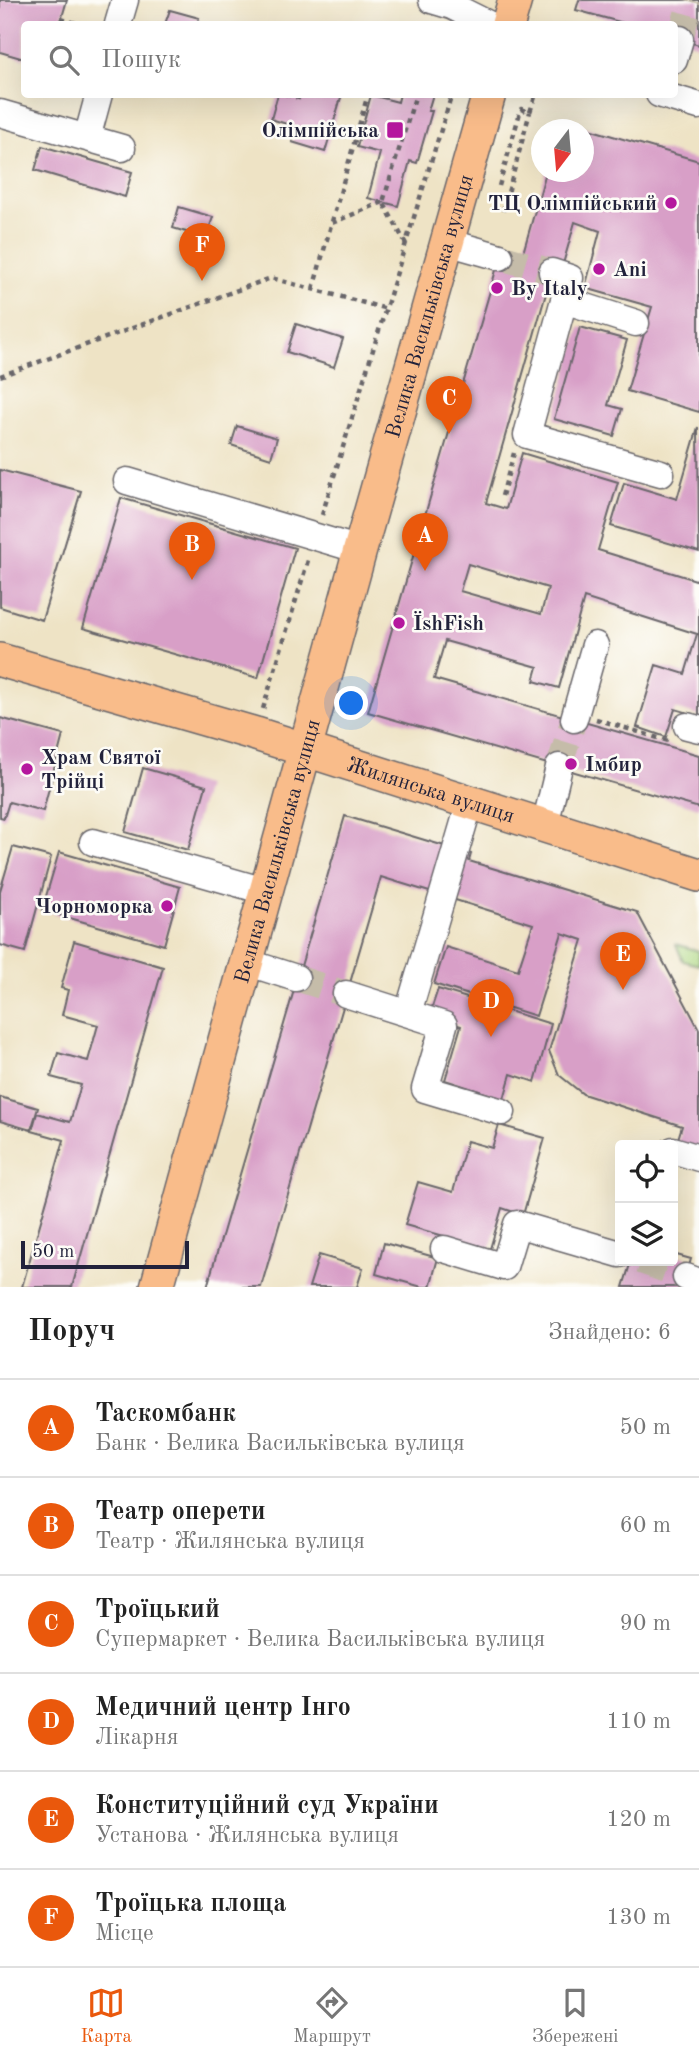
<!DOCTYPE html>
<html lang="uk">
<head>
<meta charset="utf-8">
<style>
	body { margin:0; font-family:"Old Standard TT",serif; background:#f2f2f2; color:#222 }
	.controls { position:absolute; right:21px; bottom:21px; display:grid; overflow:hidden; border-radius:7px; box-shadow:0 7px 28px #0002 }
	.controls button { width:63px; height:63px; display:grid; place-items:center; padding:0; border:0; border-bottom:2px solid #e0e0e0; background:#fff; color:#222; font:35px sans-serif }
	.compass { position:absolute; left:531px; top:119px; width:63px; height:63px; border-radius:50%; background:#fff; box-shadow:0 7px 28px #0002; rotate:196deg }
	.scale { position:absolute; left:21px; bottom:18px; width:168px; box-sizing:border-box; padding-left:7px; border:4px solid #22223b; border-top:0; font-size:19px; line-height:24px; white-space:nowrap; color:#22223b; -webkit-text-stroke:5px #fdfcf7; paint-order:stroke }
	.you { position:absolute; left:352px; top:704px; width:24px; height:24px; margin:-18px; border:5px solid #fff; border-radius:50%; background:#1a73e8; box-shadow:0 0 0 10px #1a73e833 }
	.badge { display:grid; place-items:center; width:46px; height:46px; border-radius:50%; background:#ea580c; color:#fff; font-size:23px; font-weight:700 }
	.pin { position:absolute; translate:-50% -58px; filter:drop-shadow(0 2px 4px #0008) }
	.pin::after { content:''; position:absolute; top:37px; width:24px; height:21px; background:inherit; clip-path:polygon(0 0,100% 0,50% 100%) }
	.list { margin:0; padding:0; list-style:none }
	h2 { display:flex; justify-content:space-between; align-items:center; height:91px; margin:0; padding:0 28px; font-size:30px }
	h2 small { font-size:23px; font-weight:400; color:#767676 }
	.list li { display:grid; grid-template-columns:46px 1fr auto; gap:21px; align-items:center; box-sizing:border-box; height:98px; padding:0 28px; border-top:2px solid #e0e0e0 }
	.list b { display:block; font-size:26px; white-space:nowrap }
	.list p { margin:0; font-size:23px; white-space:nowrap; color:#767676 }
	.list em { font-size:23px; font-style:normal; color:#767676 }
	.icon { flex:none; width:38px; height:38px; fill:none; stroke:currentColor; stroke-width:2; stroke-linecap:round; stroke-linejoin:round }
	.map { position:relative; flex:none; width:699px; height:1287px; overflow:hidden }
	.search { position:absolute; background:#fff; box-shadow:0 7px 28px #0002; left:21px; right:21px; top:21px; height:77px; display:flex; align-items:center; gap:18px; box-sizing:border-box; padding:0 24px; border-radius:7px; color:#767676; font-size:26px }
	.sheet { height:679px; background:#fff }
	nav { display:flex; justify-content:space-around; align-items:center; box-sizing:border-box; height:98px; border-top:2px solid #e0e0e0; background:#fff; font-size:19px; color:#767676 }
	nav a { display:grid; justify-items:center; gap:4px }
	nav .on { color:#ea580c }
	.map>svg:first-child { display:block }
</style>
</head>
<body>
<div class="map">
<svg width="699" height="1287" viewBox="0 0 699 1287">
	<rect width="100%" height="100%" fill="#fdfcf7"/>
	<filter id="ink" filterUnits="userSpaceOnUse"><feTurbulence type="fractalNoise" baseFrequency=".0143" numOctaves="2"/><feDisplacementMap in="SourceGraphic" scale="14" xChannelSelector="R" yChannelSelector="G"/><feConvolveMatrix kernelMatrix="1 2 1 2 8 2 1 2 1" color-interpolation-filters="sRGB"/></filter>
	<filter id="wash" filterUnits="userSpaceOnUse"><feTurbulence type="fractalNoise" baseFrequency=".00686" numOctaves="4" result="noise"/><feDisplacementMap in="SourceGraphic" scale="28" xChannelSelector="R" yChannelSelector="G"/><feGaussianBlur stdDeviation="1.57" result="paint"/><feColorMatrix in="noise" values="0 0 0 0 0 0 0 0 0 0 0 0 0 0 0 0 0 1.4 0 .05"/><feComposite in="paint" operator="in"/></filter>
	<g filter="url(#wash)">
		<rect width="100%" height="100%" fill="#eee3c5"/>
		<path fill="#afd884" stroke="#687d60" stroke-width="2" d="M676,944L699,951V965L683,961Z"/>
		<g id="blocks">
			<path fill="#d89fc7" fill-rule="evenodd" d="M0,0H67L60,24H24V59L0,52Z
				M579,0H699V45L674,38V24H627L576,10Z
				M170,10L199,18L197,24H165Z
				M278,94H342L325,152L292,142L296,127L271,119Z
				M400,94H433L428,111H432L417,163L410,161L398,206L368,198L380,153L357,147L371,95L398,102Z
				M561,121L699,161V412L627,391L652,307L585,288L600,231L575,222L563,264L555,262L486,503L506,509L522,453L618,482L598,550L699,581V716L675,709L666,737L637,727L656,665L685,674L697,634L584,598L559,688L534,681L538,667L445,641L434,679L699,755V808L368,712L503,246L523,253L546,172H584V130H559ZM468,564L548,588L541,614L460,591Z
				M42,146L132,172L125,197L35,170Z
				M179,207L213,217L206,238L173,228Z
				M296,324L343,339L334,367L287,352Z
				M580,327L627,340L608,405L622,409L614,436L554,419Z
				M237,426L277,438L271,458L231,445Z
				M698,427L699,552L611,526L624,483L677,499Z
				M0,470L81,491L42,620L0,607Z
				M121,498L295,548L258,678L83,628Z
				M0,718L63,735L43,811L9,802L4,818L0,817Z
				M143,768L206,786L188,850L125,832Z
				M345,816L471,854L469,861L637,912L699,1029V1149L677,1142L682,1126L583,1094L559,1075L549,1051L583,940L562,933L536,1016L434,984L446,947L518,970L533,924L381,877L261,1287H207Z
				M13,847L51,857L25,952L0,945V891Z
				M59,852L180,887L164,945L42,910Z
				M74,941L163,967L72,1287H22L64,1140L32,1131L37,1113L70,1122L81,1085L51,1077L58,1053L88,1061L98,1025L62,1015L68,990L61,988Z
				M438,989L551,1024L535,1082L511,1074L504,1099L445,1080L461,1026L429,1016Z
				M0,1097L38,1108L31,1130L0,1121Z
				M499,1125L545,1138L523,1215L502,1208L490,1249L405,1225L418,1182L453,1192L467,1141L492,1148Z
				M384,1243L438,1258L430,1287H422L376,1274Z
				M673,1254L691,1259L683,1287H623L631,1261H673Z
				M319,1255L363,1268L357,1287H309Z"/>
		</g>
	</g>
	<g filter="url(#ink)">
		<use href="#blocks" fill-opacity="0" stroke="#69666b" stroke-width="2"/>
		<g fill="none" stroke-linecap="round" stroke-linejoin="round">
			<path stroke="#c5bca9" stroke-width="26" stroke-dasharray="26 13" stroke-linecap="butt" d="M680,39L691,0
				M500,257L552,272
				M559,767L574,719
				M296,978L346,994
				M641,1261L686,1277"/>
			<defs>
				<path id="minor" d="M432,0L452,6L488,24
					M118,24L125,0
					M674,60L680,39
					M659,94L699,106
					M0,113L122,148
					M87,138L99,94
					M447,242L500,257
					M552,272L570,278L527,435L661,473
					M564,300L636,323
					M127,481L360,550
					M574,719L595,645
					M687,726L699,729
					M545,825L559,767
					M93,842L265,891
					M456,850L470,802
					M246,962L296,978
					M346,994L444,1025L425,1089L502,1112
					M408,1013L457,846
					M673,1150L699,1158
					M444,1249L504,1267L517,1224L620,1254
					M686,1277L699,1282"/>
				<g id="major">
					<path d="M508,24L515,0"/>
					<path id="s1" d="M0,660L256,734L699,875"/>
					<path id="s2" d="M157,1287L360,550L489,94"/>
				</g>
			</defs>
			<use href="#minor" stroke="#69666b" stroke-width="29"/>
			<use href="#major" stroke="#69666b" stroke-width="36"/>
			<path stroke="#69666b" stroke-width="4.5" stroke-dasharray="5 5" stroke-linecap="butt" d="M61,19L79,24
				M286,94L302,99
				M499,186L521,109L530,112L536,94
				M503,211L530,112
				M332,223L383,202
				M406,244L383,202L416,94
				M313,289L368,94
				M0,376L271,278L387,309
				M502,496L514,453
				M322,515L452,94
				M263,709L309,557
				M596,719L668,741"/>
			<use href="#minor" stroke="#fff" stroke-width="26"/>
			<use href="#major" stroke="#f9bc8a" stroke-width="33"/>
		</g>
	</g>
	<g fill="#b5179e" stroke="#fdfcf7" stroke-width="2.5">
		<rect x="386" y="121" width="18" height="18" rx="3.5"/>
		<circle cx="671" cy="203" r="7"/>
		<circle cx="599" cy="269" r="7"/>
		<circle cx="497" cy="288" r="7"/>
		<circle cx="399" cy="623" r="7"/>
		<circle cx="571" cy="764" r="7"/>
		<circle cx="27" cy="769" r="7"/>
		<circle cx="167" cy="906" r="7"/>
	</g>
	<g text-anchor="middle" stroke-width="5" stroke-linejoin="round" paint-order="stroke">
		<g font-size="21" font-weight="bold" fill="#22223b" stroke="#fdfcf7" text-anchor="start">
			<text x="379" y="137" text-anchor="end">Олімпійська</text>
			<text x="657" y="210" text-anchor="end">ТЦ Олімпійський</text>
			<text x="613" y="276">Ani</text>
			<text x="511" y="295">By Italy</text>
			<text x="413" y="630">ÏshFish</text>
			<text x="41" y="764">Храм Святої<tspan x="41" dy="24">Трійці</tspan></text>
			<text x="585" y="771">Імбир</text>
			<text x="153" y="913" text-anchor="end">Чорноморка</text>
		</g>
		<g font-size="21" fill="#22223b" stroke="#fdfcf7">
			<text dy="7" stroke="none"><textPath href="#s2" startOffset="1018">Велика Васильківська вулиця</textPath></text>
			<text dy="7" stroke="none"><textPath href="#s1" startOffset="450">Жилянська вулиця</textPath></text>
			<text dy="7" stroke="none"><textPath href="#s2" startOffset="452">Велика Васильківська вулиця</textPath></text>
		</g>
	</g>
</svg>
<div class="controls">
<button><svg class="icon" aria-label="locate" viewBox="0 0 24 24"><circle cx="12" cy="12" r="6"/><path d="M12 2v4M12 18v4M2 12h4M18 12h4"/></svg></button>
<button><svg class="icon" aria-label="layers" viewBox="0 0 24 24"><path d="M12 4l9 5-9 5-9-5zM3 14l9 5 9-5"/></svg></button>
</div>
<svg class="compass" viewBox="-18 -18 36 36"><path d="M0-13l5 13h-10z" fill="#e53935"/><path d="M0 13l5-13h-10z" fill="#767676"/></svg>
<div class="scale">50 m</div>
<div class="you"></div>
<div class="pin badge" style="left:425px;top:571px">A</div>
<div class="pin badge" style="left:192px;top:580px">B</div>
<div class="pin badge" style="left:449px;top:434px">C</div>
<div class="pin badge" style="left:491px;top:1037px">D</div>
<div class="pin badge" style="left:623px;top:990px">E</div>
<div class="pin badge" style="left:202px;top:281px">F</div>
<div class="search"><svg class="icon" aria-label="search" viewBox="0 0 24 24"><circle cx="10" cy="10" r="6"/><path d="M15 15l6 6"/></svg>Пошук</div>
</div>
<section class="sheet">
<h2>Поруч<small>Знайдено: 6</small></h2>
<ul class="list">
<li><span class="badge">A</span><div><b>Таскомбанк</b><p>Банк · Велика Васильківська вулиця</p></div><em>50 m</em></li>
<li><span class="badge">B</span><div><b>Театр оперети</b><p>Театр · Жилянська вулиця</p></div><em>60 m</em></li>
<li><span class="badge">C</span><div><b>Троїцький</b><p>Супермаркет · Велика Васильківська вулиця</p></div><em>90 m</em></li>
<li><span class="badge">D</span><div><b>Медичний центр Інго</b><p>Лікарня</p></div><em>110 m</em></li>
<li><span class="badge">E</span><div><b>Конституційний суд України</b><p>Установа · Жилянська вулиця</p></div><em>120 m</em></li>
<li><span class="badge">F</span><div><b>Троїцька площа</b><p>Місце</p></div><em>130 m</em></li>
</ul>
</section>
<nav>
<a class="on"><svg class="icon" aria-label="map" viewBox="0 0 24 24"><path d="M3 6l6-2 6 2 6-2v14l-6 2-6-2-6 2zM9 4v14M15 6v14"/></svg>Карта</a>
<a><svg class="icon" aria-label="directions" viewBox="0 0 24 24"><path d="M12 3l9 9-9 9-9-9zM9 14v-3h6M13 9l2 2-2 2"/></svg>Маршрут</a>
<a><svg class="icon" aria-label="saved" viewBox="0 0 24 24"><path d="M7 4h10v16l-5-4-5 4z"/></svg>Збережені</a>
</nav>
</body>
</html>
